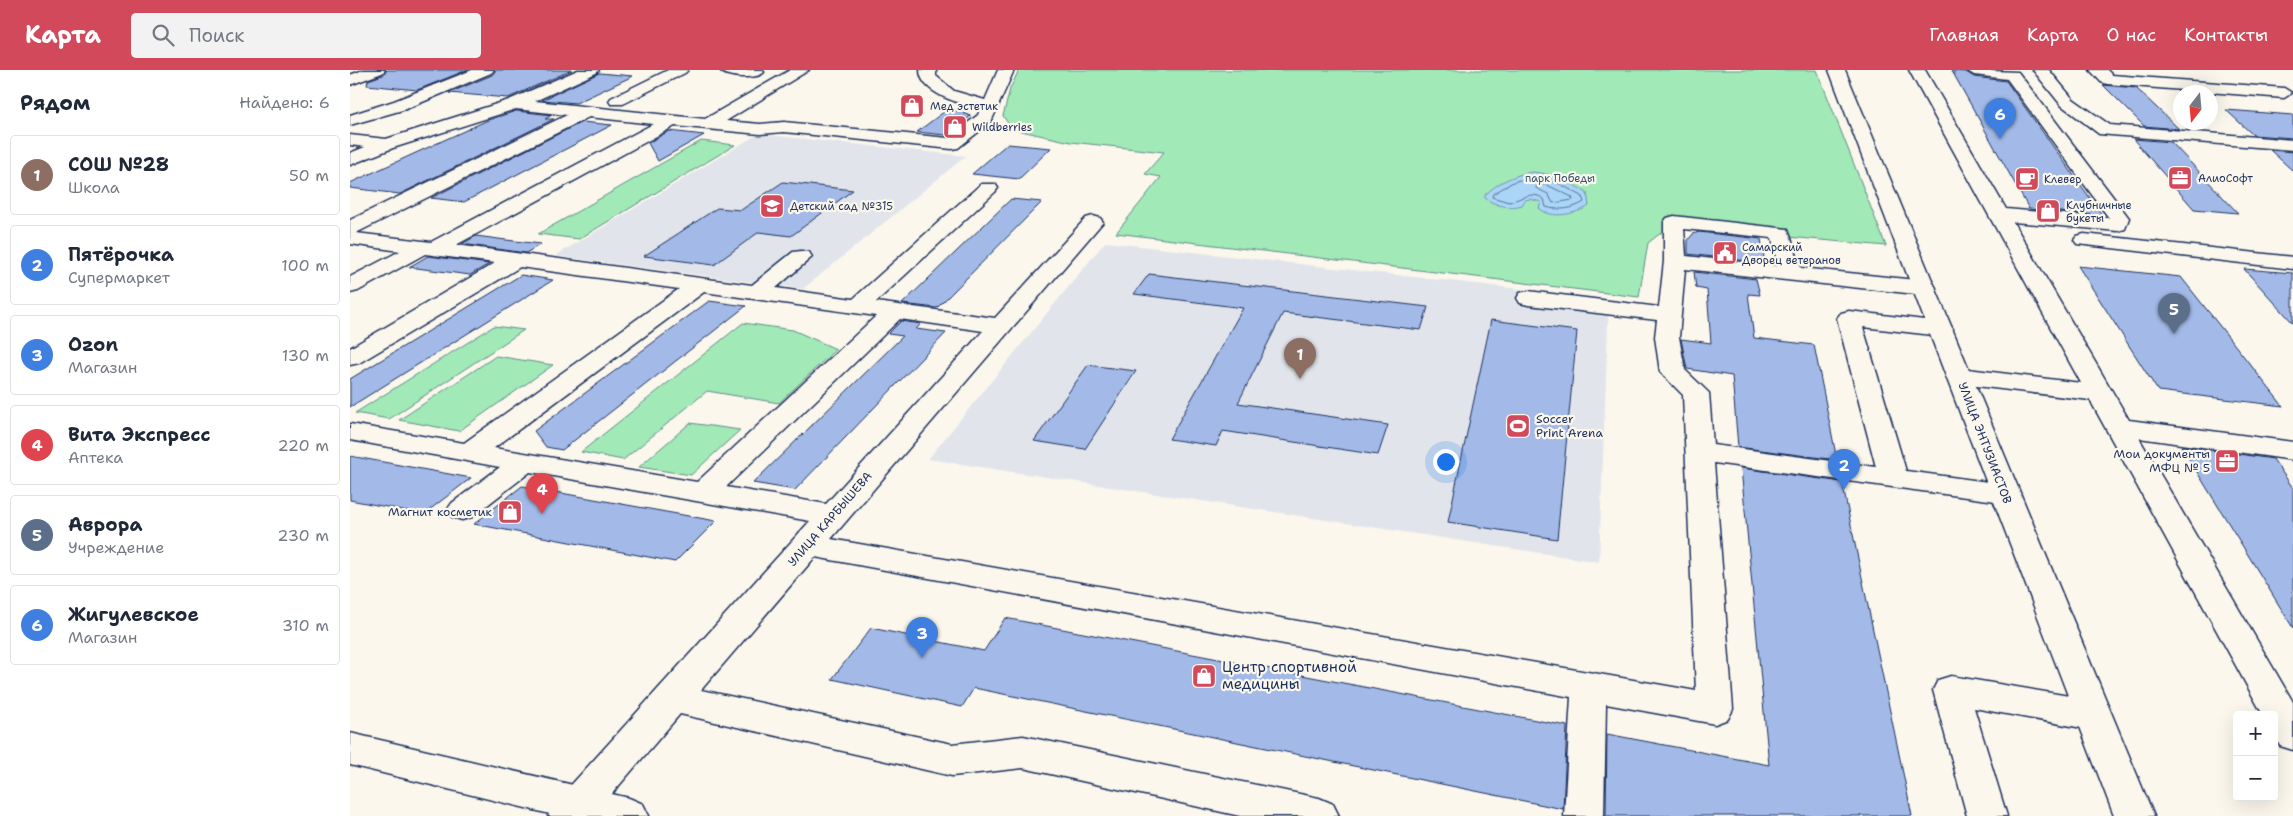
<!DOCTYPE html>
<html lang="ru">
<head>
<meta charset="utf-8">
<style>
	body { margin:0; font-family:"Shantell Sans",sans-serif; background:#f2f2f3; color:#1f2937 }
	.controls { position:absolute; right:15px; bottom:15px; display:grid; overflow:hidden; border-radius:5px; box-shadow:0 5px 20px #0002 }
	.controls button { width:45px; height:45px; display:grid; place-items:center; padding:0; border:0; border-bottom:1px solid #e0e1e3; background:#fff; color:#1f2937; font:25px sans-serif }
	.compass { position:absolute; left:1823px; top:15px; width:45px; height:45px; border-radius:50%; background:#fff; box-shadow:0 5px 20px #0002; rotate:196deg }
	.you { position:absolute; left:1095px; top:391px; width:18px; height:18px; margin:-12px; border:4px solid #fff; border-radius:50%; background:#1a73e8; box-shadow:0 0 0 8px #1a73e833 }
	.badge { display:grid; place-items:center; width:32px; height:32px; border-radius:50%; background:#d1495b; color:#fff; font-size:16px; font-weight:700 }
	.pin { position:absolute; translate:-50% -41px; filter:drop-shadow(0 1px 2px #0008) }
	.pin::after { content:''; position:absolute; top:26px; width:18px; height:15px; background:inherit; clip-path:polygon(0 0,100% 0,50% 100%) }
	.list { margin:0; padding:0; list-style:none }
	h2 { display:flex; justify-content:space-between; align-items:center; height:65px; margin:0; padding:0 20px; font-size:21px }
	h2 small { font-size:16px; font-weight:400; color:#747a83 }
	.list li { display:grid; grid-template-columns:32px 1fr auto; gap:15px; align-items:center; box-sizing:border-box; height:80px; margin:0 10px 10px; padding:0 10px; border:1px solid #e0e1e3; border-radius:5px }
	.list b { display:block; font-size:19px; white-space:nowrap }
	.list p { margin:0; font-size:16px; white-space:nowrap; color:#747a83 }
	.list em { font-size:16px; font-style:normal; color:#747a83 }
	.icon { flex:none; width:28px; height:28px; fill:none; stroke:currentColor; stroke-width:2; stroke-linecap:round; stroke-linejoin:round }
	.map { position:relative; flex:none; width:1943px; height:746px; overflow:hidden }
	header { display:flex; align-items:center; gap:30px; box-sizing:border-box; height:70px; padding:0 25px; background:#d1495b; color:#fff }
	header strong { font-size:24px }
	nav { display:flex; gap:28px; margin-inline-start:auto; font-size:18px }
	.search { width:350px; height:45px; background:#f2f2f3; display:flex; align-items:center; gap:12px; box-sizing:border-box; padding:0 18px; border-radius:5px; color:#747a83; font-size:19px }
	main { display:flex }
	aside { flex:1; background:#fff }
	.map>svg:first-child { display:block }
</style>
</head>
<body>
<header>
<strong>Карта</strong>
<div class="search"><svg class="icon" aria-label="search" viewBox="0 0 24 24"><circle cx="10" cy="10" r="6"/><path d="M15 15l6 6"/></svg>Поиск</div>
<nav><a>Главная</a><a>Карта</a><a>О нас</a><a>Контакты</a></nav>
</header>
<main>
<aside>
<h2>Рядом<small>Найдено: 6</small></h2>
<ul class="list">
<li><span class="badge" style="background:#8d6e63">1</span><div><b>СОШ №28</b><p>Школа</p></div><em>50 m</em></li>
<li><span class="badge" style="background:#3f7fe0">2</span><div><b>Пятёрочка</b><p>Супермаркет</p></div><em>100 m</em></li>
<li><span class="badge" style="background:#3f7fe0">3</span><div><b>Ozon</b><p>Магазин</p></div><em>130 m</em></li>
<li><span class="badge" style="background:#e0444e">4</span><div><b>Вита Экспресс</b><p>Аптека</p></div><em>220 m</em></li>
<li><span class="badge" style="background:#5c6f8a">5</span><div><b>Аврора</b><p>Учреждение</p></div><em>230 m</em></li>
<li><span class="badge" style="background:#3f7fe0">6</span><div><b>Жигулевское</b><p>Магазин</p></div><em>310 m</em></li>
</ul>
</aside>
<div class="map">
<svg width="1943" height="746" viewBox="0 0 1943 746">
	<rect width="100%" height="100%" fill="#fbf7ec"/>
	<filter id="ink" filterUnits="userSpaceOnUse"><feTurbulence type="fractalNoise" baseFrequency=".02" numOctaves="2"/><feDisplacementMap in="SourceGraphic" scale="10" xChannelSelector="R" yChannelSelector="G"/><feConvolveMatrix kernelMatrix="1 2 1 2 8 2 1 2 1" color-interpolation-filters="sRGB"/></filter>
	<g filter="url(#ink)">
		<path fill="#e1e5eb" d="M408,64L616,86L453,219L205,186Z
			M755,172L1259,229L1249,492L578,389Z"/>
		<path fill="#a1e9b6" stroke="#5e8c8a" d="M669,0H1467L1536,176L1341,158L1316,159L1298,173L1289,227L766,163L811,107L795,104L814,82L721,72L662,59L653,46L660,19Z
			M351,71L385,75L229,169L188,164Z
			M393,253L443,260L486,279L429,333L357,321L273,390L231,382Z
			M144,256L174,260L39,349L5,343Z
			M146,286L203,295L109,361L49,350Z
			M340,353L390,360L341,405L289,397Z"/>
		<path fill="#abd5f6" stroke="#7193b9" d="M1182,102C1202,103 1220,112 1237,123L1239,136C1226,144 1201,150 1189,138L1191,132L1180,129L1175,130L1172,135C1159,139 1146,136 1135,128V125C1148,112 1164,105 1182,102Z"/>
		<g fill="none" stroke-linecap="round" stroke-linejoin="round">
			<path stroke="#55719b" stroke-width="1" d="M1182,107L1208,113L1232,126L1234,132C1223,139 1209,141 1196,137L1194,129C1181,120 1172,129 1159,132L1142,127L1143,124L1163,112Z
				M1189,114L1197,115L1222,127L1223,130L1203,133L1198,124L1186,118Z"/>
		</g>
		<path fill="#a3bae8" stroke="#1b2f5e" d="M37,0H117L67,20L17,15L18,10L33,5Z
			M146,0H222L158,28L99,23L142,5Z
			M1602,1L1616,2L1624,7L1656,11L1753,146L1679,139Z
			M249,3L283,6L226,33L192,30Z
			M1753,15L1786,18L1829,59L1794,56Z
			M599,38L621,46L595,65L567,62Z
			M1876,40L1943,45V68L1903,65Z
			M166,41L202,45L195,49H204L50,124L0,118V113L138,50Z
			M232,52L262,55L114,132L81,128Z
			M319,61L354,65L308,91L298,73Z
			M1783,69L1821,72L1888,143L1844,139Z
			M657,74L701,78L669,109L622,104Z
			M1920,80L1943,82V101Z
			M433,112L503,120L441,166L409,162L364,195L294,186L367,138L391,140Z
			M661,129L692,132L587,238L552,234Z
			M1349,162L1411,169L1415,193L1338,184V170L1343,164Z
			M126,166L156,170L191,174L176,183L112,174Z
			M78,186L139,194L120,205L59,197Z
			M1728,196L1831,207L1933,336L1808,321Z
			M1894,199L1943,203V253Z
			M1344,202L1406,209L1410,225L1398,224L1404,268L1464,275L1487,390L1388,377L1382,306L1337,299L1331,269L1361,273L1357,220L1346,218Z
			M799,204L1078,237L1071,260L933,243L888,333L1038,355L1028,385L873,361L866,376L819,369L893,238L784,224Z
			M171,205L203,210L0,337V309Z
			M359,231L396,236L212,380L196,377L184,361Z
			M1141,250L1227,261L1207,469L1098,452Z
			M551,251L571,254L566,259L596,263L445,420L403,413L553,266L538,264Z
			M738,295L786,301L735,379L684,371Z
			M1831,376L1923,389L1943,418V558Z
			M0,386L121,408L74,444L0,430Z
			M1391,398L1492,412L1562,746H1256L1257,664L1419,695Z
			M172,416L366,451L325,492L124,454Z
			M655,548L1217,656L1213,739L624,618L612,637L482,609L521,558L634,581Z"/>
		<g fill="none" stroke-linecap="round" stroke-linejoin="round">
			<defs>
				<path id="minor" d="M13,0H35L32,3L0,15V5Z
					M122,0H144L141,3L56,39L0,55V45L44,31Z
					M228,0H249L246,3L185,31L355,49L440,0H459L376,51L410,54L434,52L598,68L628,45L630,39C612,34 570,24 570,0H586V6L604,21L635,30L648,0H664L641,52L608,78L602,79L434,62L410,64L325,56L106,175L402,215L443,182L451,181L459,182L462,187L426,218L503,229L631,114H645L648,118L645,122L526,232L645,248L736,148L743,146L750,148L753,152L481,469L1346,621L1333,325L1310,302L1305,267L1307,250L1178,235L1170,233L1167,228L1170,223L1178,221L1309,237L1314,191V152L1317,148L1324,146L1438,159L1451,198L1575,211L1583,213L1586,218L1583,223L1575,225L1335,199L1329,267L1335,300L1359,323L1363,375L1526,397L1487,248L1491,243L1499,241L1591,252L1599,254L1603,259L1599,264L1591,266L1513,257L1556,401L1653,414L1663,416L1668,423L1663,430L1653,432L1364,393L1383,639L1378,649L1365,654L1256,634L1254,746H1214L1221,627L465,487L351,620L602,674L673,666L969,728L983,734L989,746H890L673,698L602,706L330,644L243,746H198L204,734L460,451L180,402L122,447L112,450L102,447L97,440L102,433L150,397L0,370V354L114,373L329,219L170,197L9,293L0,295V278L145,193L75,184L8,221L0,223V207L50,181L0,174V150L217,45L166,39L43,78L0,95V83L15,77L0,75V65L36,69L159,30ZM239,47L303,54L81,172L6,163ZM1334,159L1422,168L1428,196L1336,186ZM354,222L526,246L347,412L144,378ZM550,249L633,261L476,434L376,417Z
					M318,0H338L335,3L273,34H261L259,31L261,28Z
					M370,0H412L414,2C408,10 376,8 370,0Z
					M1559,0H1575L1656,139L1759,148L1657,9L1624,5L1616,0L1668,2L1779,148L1775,159L1768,161L1663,152L1779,350L1943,372V390L1789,368L1943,632V680L1930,676L1924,665V645H1913L1740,330L1610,314L1601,311L1597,306L1601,301L1610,298L1731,313Z
					M1683,0H1699L1723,29L1760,55L1943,70V80L1749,64L1711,35Z
					M1740,0H1757L1762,5L1934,18L1942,23L1934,28L1757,14L1751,12Z
					M1734,164L1943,187V199L1727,174L1724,170L1727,166Z
					M1601,606L1743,630L1756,635L1761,645L1756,655L1743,660L1624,638L1657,746H1617L1583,620L1588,610Z"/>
				<path id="major" d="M1479,0H1495L1804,746H1764Z
					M0,663L279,728L293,734L299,746H208L0,695Z"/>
			</defs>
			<use href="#minor" stroke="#1b2f5e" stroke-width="3"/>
			<use href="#major" stroke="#1b2f5e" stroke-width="3"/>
			<use href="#minor" fill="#fbf7ec" fill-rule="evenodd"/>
			<use href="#major" fill="#fbf7ec" fill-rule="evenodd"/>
		</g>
	</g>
	<defs>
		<symbol id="shop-square" viewBox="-11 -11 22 22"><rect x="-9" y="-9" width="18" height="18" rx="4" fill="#d1495b" stroke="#fbf7ec"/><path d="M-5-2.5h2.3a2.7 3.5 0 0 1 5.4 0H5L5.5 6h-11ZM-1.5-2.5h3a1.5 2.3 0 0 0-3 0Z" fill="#fff"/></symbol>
		<symbol id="office-square" viewBox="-11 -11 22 22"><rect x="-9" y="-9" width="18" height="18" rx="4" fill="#d1495b" stroke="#fbf7ec"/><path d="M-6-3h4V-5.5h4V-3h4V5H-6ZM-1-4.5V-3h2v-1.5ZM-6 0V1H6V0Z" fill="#fff"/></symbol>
		<symbol id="cafe-square" viewBox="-11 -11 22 22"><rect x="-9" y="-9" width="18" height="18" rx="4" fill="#d1495b" stroke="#fbf7ec"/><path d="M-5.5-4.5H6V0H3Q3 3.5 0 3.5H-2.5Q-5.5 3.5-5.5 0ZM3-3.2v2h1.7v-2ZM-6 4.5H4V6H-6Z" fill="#fff"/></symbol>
		<symbol id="school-square" viewBox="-11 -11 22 22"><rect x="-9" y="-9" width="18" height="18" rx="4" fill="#d1495b" stroke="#fbf7ec"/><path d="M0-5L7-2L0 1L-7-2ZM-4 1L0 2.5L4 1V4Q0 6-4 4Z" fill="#fff"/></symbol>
		<symbol id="civic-square" viewBox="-11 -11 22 22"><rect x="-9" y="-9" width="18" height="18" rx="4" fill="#d1495b" stroke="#fbf7ec"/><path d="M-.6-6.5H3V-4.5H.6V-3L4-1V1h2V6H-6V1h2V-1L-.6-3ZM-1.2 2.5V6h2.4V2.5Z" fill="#fff"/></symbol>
		<symbol id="stadium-square" viewBox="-11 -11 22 22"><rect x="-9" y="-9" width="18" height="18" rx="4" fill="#d1495b" stroke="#fbf7ec"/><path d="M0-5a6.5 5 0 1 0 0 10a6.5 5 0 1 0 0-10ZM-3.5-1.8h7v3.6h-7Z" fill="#fff"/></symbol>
	</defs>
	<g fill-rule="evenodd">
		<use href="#shop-square" x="548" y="22" width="28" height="28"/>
		<use href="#shop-square" x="591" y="43" width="28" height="28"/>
		<use href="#office-square" x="1816" y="94" width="28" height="28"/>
		<use href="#cafe-square" x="1663" y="95" width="28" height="28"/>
		<use href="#school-square" x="408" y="122" width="28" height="28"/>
		<use href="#shop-square" x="1684" y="127" width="28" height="28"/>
		<use href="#civic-square" x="1361" y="169" width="28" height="28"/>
		<use href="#stadium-square" x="1154" y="342" width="28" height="28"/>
		<use href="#office-square" x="1863" y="377" width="28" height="28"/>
		<use href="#shop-square" x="146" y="428" width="28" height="28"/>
		<use href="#shop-square" x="840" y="592" width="28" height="28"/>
	</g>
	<g text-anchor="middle" stroke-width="4.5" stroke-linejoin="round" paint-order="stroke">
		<g font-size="11" fill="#1b2f5e" stroke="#fbf7ec" text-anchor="start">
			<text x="580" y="40">Мед эстетик</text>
			<text x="622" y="61">Wildberries</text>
			<text x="1848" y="112">АлиоСофт</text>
			<text x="1694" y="113">Клевер</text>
			<text x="1716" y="139">Клубничные<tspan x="1716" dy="13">букеты</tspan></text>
			<text x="440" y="140">Детский сад №315</text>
			<text x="1392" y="181">Самарский<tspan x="1392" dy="13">Дворец ветеранов</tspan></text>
		</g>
		<g font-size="11" fill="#365470" stroke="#fbf7ec">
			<text x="1210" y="112">парк Победы</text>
		</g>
		<g font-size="12" fill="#1b2f5e" stroke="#fbf7ec" text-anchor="end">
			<text x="1186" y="353" text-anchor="start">Soccer<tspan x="1186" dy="14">Print Arena</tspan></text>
			<text x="1860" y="388">Мои документы<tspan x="1860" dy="14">МФЦ № 5</tspan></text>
			<text x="142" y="446">Магнит косметик</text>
		</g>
		<g font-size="12" fill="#1b2f5e" stroke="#fbf7ec">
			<text transform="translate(1635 373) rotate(69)" y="4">УЛИЦА ЭНТУЗИАСТОВ</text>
			<text transform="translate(480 449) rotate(-49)" y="4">УЛИЦА КАРБЫШЕВА</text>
		</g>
		<g font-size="15" fill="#1b2f5e" stroke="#fbf7ec" text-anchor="start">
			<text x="872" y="602">Центр спортивной<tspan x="872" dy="17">медицины</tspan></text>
		</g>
	</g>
</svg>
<div class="controls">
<button>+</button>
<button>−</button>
</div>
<svg class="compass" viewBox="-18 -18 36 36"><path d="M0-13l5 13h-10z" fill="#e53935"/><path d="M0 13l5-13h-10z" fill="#747a83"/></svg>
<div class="you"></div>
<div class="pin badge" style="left:950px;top:309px;background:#8d6e63">1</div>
<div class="pin badge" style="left:1494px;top:420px;background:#3f7fe0">2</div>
<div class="pin badge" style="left:572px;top:588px;background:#3f7fe0">3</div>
<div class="pin badge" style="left:192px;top:444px;background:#e0444e">4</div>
<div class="pin badge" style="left:1824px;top:264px;background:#5c6f8a">5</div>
<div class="pin badge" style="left:1650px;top:69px;background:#3f7fe0">6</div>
</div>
</main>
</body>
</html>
